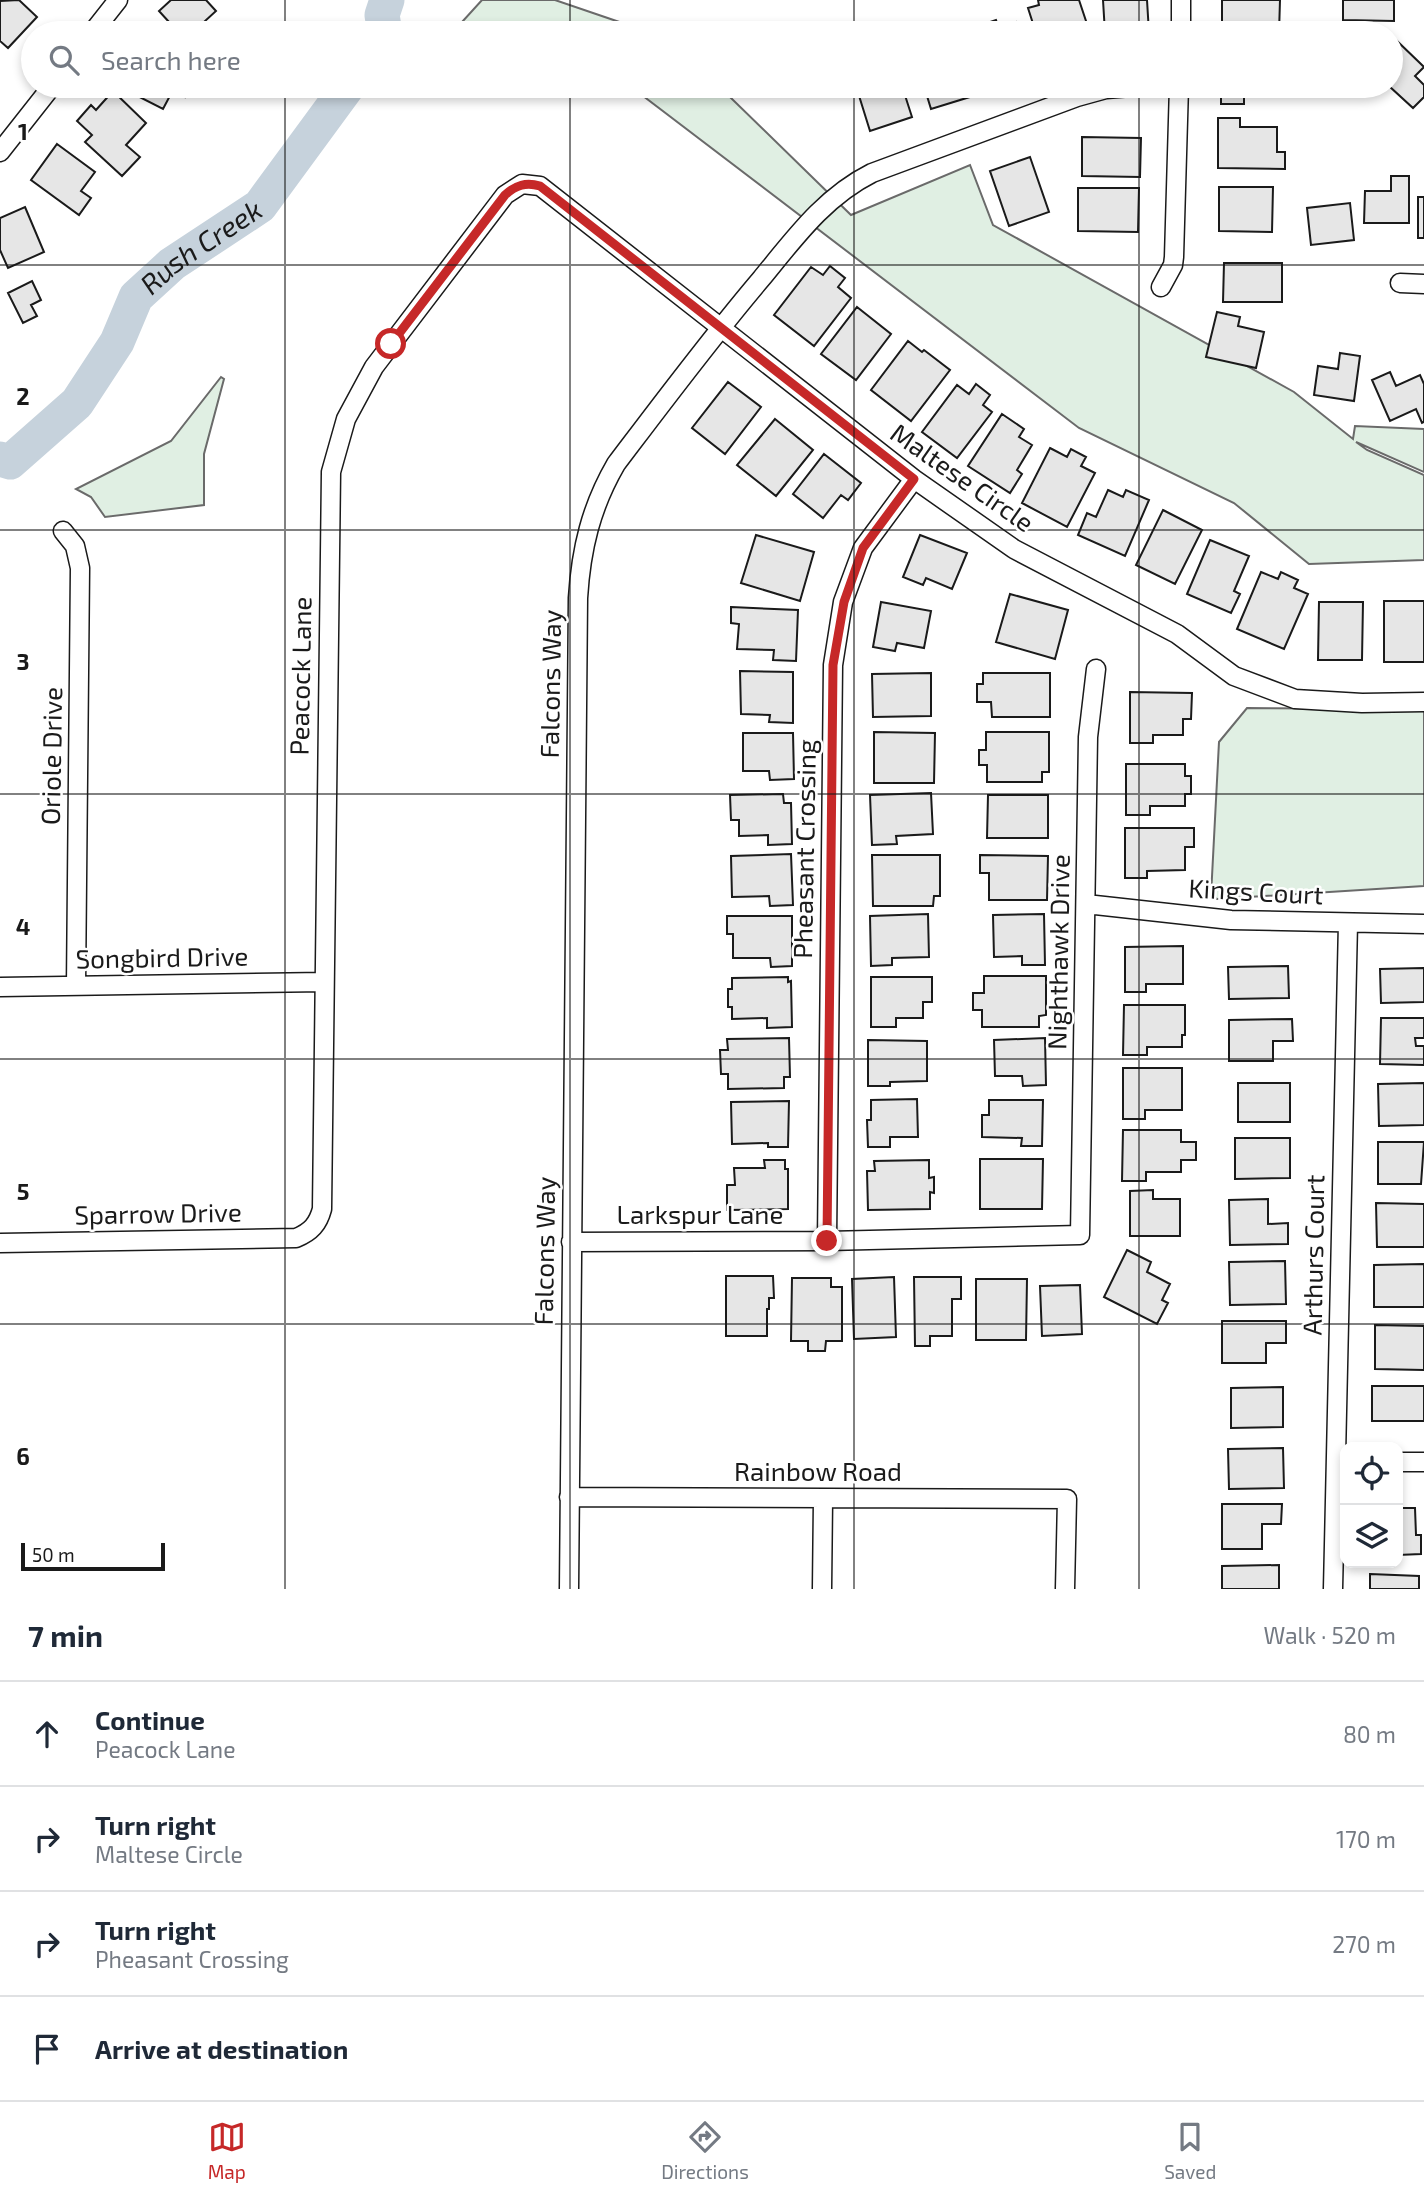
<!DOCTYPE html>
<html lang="en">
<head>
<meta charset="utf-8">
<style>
	body { margin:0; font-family:"Exo 2",sans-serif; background:#f2f2f3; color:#1f2937 }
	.controls { position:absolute; right:21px; bottom:21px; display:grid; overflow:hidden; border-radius:14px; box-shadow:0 4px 10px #0003 }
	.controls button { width:63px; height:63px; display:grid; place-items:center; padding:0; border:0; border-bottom:2px solid #e0e1e3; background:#fff; color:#1f2937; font:35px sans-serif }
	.scale { position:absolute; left:21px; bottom:18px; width:144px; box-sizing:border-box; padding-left:7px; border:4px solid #1a1a1a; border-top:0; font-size:19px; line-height:24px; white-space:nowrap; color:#1a1a1a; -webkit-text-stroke:5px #fff; paint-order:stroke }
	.stop { position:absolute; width:21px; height:21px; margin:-16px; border:5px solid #c62828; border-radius:50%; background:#fff }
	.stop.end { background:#c62828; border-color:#fff; box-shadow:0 2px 7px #0008 }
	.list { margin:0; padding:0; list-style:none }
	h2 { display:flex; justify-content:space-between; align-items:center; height:91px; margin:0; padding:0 28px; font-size:30px }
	h2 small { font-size:23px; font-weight:400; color:#747a83 }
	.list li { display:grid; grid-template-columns:46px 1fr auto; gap:21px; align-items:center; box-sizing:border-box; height:105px; padding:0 28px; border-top:2px solid #e0e1e3 }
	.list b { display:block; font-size:26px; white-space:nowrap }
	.list p { margin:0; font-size:23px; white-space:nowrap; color:#747a83 }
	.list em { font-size:23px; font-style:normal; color:#747a83 }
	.icon { flex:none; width:38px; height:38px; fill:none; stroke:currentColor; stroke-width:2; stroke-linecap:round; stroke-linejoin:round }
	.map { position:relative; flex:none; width:1424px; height:1589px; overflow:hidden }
	.search { position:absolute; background:#fff; box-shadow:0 4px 10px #0003; left:21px; right:21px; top:21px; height:77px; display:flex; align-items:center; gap:18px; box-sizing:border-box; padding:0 24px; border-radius:38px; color:#747a83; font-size:26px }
	.sheet { height:511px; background:#fff }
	nav { display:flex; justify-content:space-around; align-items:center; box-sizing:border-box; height:98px; border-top:2px solid #e0e1e3; background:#fff; font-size:19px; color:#747a83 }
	nav a { display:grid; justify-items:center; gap:4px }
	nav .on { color:#c62828 }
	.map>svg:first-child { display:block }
</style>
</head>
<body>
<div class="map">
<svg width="1424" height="1589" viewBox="0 0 1424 1589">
	<rect width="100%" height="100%" fill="#fff"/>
	<path fill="#e0efe3" stroke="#6a6a6a" stroke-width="2" d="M482,0H555L634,27L643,33H452Z
		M630,86H715L730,97L851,215L970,165L993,225L1294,392L1353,439L1355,426L1424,429V472L1356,442L1367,450L1424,475V560L1309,564L1234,503L1079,428Z
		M221,377L224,379L204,454V505L105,517L91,497L76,489L171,441Z
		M1247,708L1424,709V886L1217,899L1211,896L1219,742Z"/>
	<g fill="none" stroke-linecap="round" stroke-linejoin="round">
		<g stroke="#c6d2dc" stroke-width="35">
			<path d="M385,33L382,15L387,0"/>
			<path id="s1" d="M0,459L10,462L77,403L117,342L136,297L172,264L260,206L348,86"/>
		</g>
	</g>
	<path fill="#e6e6e6" stroke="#1a1a1a" stroke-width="2" d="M19,0L37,17L8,48L0,41V1Z
		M171,0H206L216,11L192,33H179L159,11Z
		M1038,0H1079L1090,33H1036L1028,8L1039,5Z
		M1103,0H1147L1149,33H1105Z
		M1222,0H1280L1279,33H1222Z
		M1343,0H1394V21L1343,20Z
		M996,20L999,28L1016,22L1020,33H974L972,28Z
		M1395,39L1424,67L1415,76L1424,85V97L1413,108L1389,86L1391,43Z
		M118,86H191L185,97L173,90L163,109Z
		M856,86H902L912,117L870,131Z
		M924,86H969L973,96L931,109Z
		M1221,86H1274V95H1244V104H1221Z
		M113,91L146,123L126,145L140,157L122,176L85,142L92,135L77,121L91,105L96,110Z
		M1218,118H1240V127H1277V152H1285V169L1218,168Z
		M1082,137L1141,138L1140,177L1082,176Z
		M57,144L95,172L81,191L91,198L79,215L31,180Z
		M1030,157L1049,212L1009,226L990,171Z
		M1391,176H1409V223H1364L1365,191H1391Z
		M1219,187H1273L1272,232L1219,231Z
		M1078,188H1139L1138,232L1078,231Z
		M1418,197H1424V238H1418Z
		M1350,203L1354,240L1311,245L1307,208Z
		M25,207L44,252L8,268L0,250V218Z
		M1224,263H1282V302H1223Z
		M830,266L845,278L838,287L851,298L814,346L774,315L811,267L823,275Z
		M32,281L41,300L31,305L37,316L23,323L8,293Z
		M857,307L891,334L856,380L821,354Z
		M1217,312L1240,317L1238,326L1264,332L1256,368L1206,357Z
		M908,341L922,352L924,350L950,370L911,421L871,390Z
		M1340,353L1360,356L1354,401L1314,395L1318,366L1338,369Z
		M1390,372L1396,386L1420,375L1424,384V422L1422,423L1416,409L1390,421L1372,380Z
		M728,382L761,407L725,454L692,428Z
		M976,384L990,395L983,405L992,412L957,458L922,432L957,385L969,394Z
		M1002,414L1024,429L1019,437L1032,445L1017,470L1022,474L1010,493L968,466Z
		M775,419L813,450L776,496L737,465Z
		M1050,448L1067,457L1071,449L1086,457L1081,466L1095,473L1067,527L1022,503Z
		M824,454L861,483L848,500L841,495L823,518L793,494Z
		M1108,490L1123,497L1126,490L1149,500L1125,556L1078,535L1087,513L1096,517Z
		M1163,510L1202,530L1175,584L1136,565Z
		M756,535L814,552L800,601L741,583Z
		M920,535L967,553L952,589L926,578L923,585L903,577Z
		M1210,540L1249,556L1234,591L1240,594L1231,613L1187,594Z
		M1261,572L1278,579L1281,572L1298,580L1294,588L1308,594L1284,649L1237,629Z
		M1010,594L1068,610L1055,659L996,642Z
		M1384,601H1424V662H1384Z
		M881,602L931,611L924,648L897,643L895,651L873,647Z
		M1319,602H1363L1362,660H1318Z
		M731,607L798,610L796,661L773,660L774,650L737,649L739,624L731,623Z
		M740,671L793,672V723L769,722L770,715L741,714Z
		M931,673V716L873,717L872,674Z
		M983,673H1050V717H992L991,702H977V684H983Z
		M1130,692L1192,693L1191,719H1183V735H1153V743H1130Z
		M874,732L935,733L934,783H874Z
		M986,732H1049V772H1042V782H987V765H979V750H986Z
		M743,733H793L794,779L770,780L769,771H743Z
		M1126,764H1185V776H1191V794H1185V806H1150V815H1126Z
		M931,793L933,834L896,836L897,844L872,845L870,795Z
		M783,794L784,803H791L792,844L768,845V835L739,836V820H731L730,795Z
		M988,795H1048V838H987Z
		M1125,828H1194V847H1185V870L1147,871V878H1125Z
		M791,854L793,905L770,906L769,896L732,897L731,856Z
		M872,855H940V896H934L933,906H873Z
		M980,855L1048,856L1047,900H989V873H980Z
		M928,914L929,957L892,958V965L871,966L870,916Z
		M1044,914L1045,965H1022V956L994,957L993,915Z
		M727,916H792V966L771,967L770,958H733V934H727Z
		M1183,946V984H1146V992H1125V947Z
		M1288,966L1289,998L1229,999L1228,967Z
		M1424,968V1002L1381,1003L1380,969Z
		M984,976H1046V1015L1039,1016V1027H982V1010H973V993H984Z
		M788,977V982L791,981L792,1027L767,1028V1018L732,1019V1007H728V989H732V978Z
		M871,977H932V1002H923V1018H896V1027H871Z
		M1124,1005H1185V1035H1182V1047H1147V1055H1123Z
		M1381,1018H1424V1038H1415L1416,1046H1424V1065L1380,1064Z
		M1292,1019L1293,1041H1273V1061H1229V1020Z
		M789,1038L790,1077H784V1088L728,1089V1074H721L720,1050H728L727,1039Z
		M1045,1038L1046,1085L1023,1086L1022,1076H995L994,1040Z
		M868,1040L927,1041V1081L890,1082V1086H868Z
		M1123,1068H1182V1110H1145V1119H1123Z
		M1238,1083H1290V1122H1238Z
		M1424,1083V1125L1379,1126L1378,1084Z
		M917,1099L918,1137H890V1147H868L867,1120H871V1100Z
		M989,1100H1043L1042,1146H1021L1022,1138L982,1137V1115H989Z
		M789,1101L788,1147H768V1143L732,1144L731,1102Z
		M1123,1130H1181V1142H1196V1160H1181V1172H1146V1181H1122Z
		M1235,1138H1290V1178L1235,1179Z
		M1378,1142H1424L1421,1184H1378Z
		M980,1159H1043L1042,1209H980Z
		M764,1160H785V1169H788V1209L727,1210V1185H735L734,1168H765Z
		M929,1160V1178L934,1177V1193L930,1192V1209L868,1210L867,1171H875L874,1161Z
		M1153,1190V1199H1180V1236H1130V1191Z
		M1268,1199V1224L1288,1223V1244L1230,1245L1229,1200Z
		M1376,1203L1424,1204V1247H1377Z
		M1127,1250L1151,1262L1147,1272L1170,1284L1162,1300L1168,1303L1157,1324L1104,1297Z
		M1285,1261L1286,1304L1230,1305L1229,1262Z
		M1424,1264V1307H1374V1265Z
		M726,1276H773L774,1298H769V1309H767V1336H726Z
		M894,1277L896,1337L854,1339L852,1279Z
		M914,1277H961V1299H952V1336H930V1346H915Z
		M792,1278H831V1287H842V1341H826L825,1351H808V1341H791Z
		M976,1279H1027L1026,1340H976Z
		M1080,1285L1082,1334L1042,1336L1040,1286Z
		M1222,1321H1286V1343H1266V1363H1222Z
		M1375,1325L1424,1326V1370L1375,1369Z
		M1372,1386H1424V1421H1372Z
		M1283,1387V1427L1231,1428V1388Z
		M1283,1448L1284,1488L1229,1489L1228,1449Z
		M1222,1504H1282L1281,1524H1262V1549H1222Z
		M1398,1508H1415L1416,1535H1421V1554L1398,1555Z
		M1279,1565V1589H1222V1566Z
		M1370,1574L1419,1576V1589H1370Z"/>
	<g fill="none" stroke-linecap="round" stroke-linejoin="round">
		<defs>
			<path id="minor" d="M92,33L118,0
				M1181,33V0
				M1145,86H1179
				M0,152L52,86
				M1400,283L1424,284
				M1161,287L1173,265L1174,257L1179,86
				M63,531L75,546L80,568L76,986
				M1086,904L1231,920L1424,924
				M0,987L324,982
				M827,1241L833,665L843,602L863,548L914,479
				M571,1242L827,1241L1080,1235L1088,737L1096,669
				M0,1243L296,1238C311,1232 318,1224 322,1209L331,472L346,419L374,367L505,195L522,184L540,186L914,479L1014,549L1177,634L1234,676L1295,699L1362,703L1424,702
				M1398,1462H1424
				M569,1497L1067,1499L1065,1589
				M569,1589L578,598C581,549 591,507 616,464C663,402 710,339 761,279C794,239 824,197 872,173L1077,97L1106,89L1143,86
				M822,1589L823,1500
				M1333,1589L1348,923"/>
		</defs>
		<use href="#minor" stroke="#1a1a1a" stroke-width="21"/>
		<use href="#minor" stroke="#fff" stroke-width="18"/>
	</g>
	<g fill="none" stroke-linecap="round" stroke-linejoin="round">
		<path stroke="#c62828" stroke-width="9" d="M391,344L505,195C516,185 526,182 540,186L914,479L863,548L844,602L833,665L827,1241"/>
	</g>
	<path fill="none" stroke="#1a1a1a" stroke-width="2" stroke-opacity="0.55" d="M285,0V33M570,0V33M854,0V33M1139,0V33M285,86V1589M570,86V1589M854,86V1589M1139,86V1589M0,265H1424M0,530H1424M0,794H1424M0,1059H1424M0,1324H1424"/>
	<g text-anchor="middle" stroke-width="5" stroke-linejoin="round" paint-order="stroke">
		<g font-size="26" fill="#1a1a1a" stroke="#fff">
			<text transform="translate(962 478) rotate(35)" y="9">Maltese Circle</text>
			<text transform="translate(301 676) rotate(-89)" y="9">Peacock Lane</text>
			<text transform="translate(551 684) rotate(-89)" y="9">Falcons Way</text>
			<text transform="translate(52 756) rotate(-89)" y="9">Oriole Drive</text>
			<text transform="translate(805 849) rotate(-89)" y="9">Pheasant Crossing</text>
			<text transform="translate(1256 892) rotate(3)" y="9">Kings Court</text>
			<text transform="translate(1059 952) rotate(-89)" y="9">Nighthawk Drive</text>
			<text transform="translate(162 958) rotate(-1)" y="9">Songbird Drive</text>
			<text transform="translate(158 1214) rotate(-1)" y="9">Sparrow Drive</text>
			<text x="700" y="1224">Larkspur Lane</text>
			<text transform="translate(545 1251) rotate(-89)" y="9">Falcons Way</text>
			<text transform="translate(1314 1255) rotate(-89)" y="9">Arthurs Court</text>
			<text x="818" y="1481">Rainbow Road</text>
		</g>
		<g font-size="28" font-style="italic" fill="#1a1a1a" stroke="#fff">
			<text dy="10" stroke="none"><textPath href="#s1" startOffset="304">Rush Creek</textPath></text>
		</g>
	</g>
	<g font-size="23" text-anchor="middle" font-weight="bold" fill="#1a1a1a" stroke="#fff" stroke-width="5" stroke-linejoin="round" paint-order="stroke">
		<text x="23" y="140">1</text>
		<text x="23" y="405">2</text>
		<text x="23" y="670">3</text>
		<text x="23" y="935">4</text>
		<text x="23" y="1200">5</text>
		<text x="23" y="1465">6</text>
	</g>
</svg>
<div class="controls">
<button><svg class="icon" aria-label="locate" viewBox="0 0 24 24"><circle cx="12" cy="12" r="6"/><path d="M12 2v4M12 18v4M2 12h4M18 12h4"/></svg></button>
<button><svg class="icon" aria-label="layers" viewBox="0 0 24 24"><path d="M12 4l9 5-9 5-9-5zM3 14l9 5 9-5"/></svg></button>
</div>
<div class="scale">50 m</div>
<div class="stop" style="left:391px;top:344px"></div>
<div class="stop end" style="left:827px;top:1241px"></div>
<div class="search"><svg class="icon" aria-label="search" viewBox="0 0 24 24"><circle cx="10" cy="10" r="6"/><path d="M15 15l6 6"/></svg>Search here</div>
</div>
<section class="sheet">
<h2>7 min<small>Walk · 520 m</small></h2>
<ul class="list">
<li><svg class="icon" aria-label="ahead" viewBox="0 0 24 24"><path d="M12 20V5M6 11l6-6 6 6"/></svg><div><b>Continue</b><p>Peacock Lane</p></div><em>80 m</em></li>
<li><svg class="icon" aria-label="right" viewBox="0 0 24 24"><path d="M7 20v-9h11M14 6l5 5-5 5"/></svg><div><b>Turn right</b><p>Maltese Circle</p></div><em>170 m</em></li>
<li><svg class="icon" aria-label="right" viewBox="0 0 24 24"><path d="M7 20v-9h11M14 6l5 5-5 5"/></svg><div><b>Turn right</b><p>Pheasant Crossing</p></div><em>270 m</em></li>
<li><svg class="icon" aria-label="arrive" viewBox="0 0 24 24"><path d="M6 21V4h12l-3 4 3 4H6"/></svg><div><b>Arrive at destination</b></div></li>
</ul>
</section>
<nav>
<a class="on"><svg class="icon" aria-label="map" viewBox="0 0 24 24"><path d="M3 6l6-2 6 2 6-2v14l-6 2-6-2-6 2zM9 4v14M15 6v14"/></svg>Map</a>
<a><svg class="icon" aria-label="directions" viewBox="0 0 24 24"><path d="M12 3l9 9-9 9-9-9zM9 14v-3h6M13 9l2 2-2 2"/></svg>Directions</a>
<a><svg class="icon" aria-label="saved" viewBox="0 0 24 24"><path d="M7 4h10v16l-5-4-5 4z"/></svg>Saved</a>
</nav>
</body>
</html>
